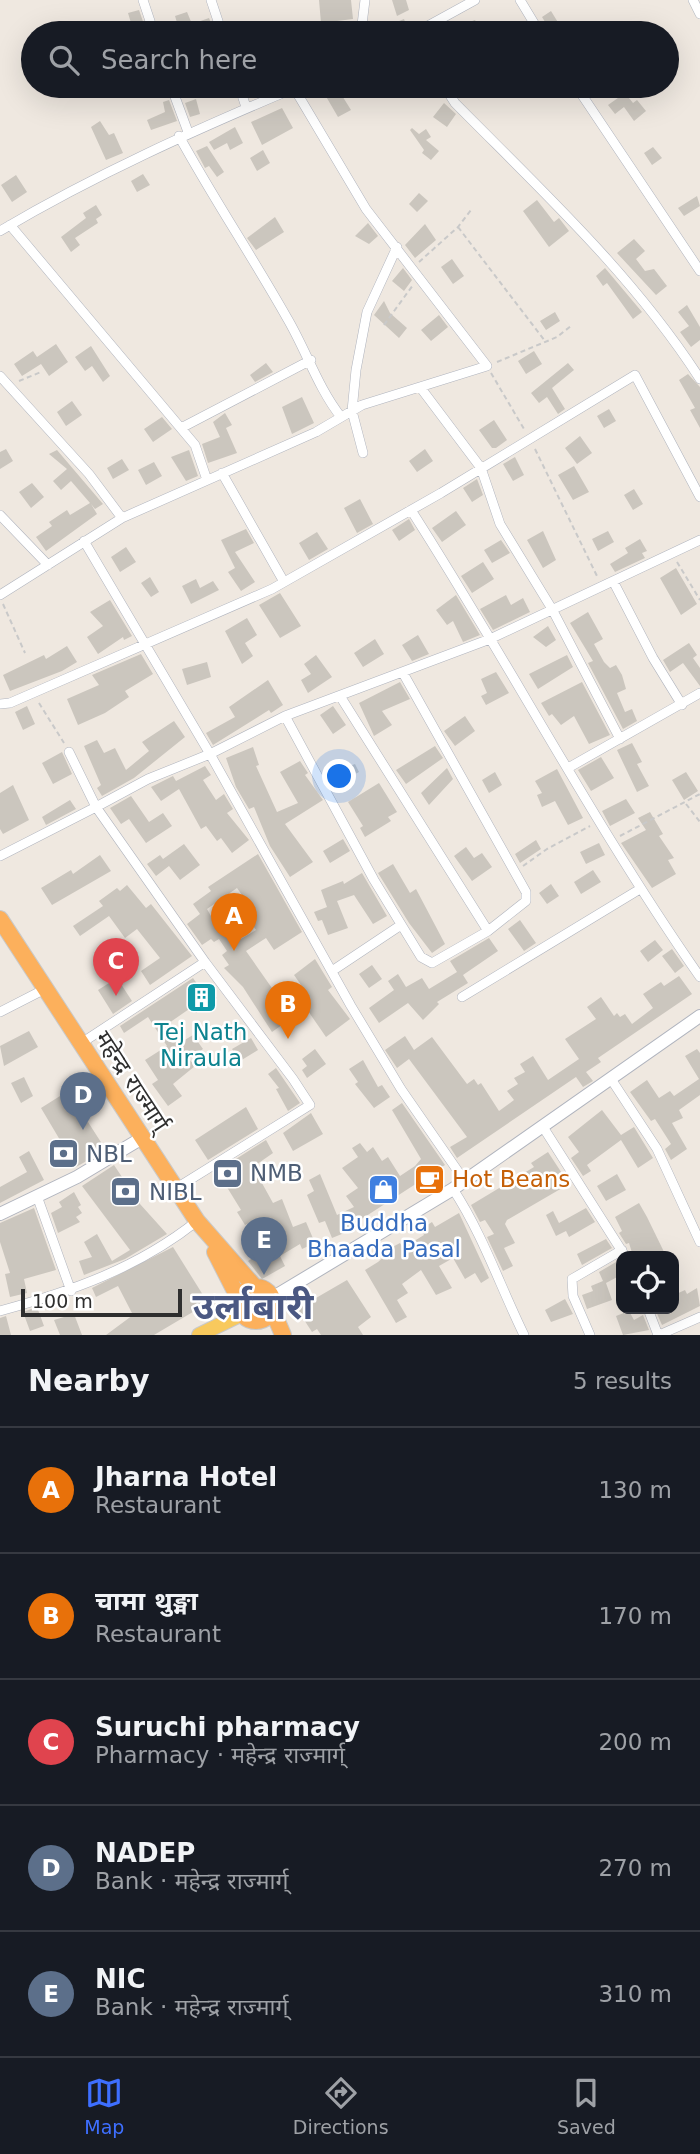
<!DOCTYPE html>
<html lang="en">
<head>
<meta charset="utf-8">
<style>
	body { margin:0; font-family:"DejaVu Sans","Noto Sans Devanagari",sans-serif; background:#20242c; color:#f1f3f6 }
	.controls { position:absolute; right:21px; bottom:21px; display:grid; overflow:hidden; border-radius:14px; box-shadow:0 7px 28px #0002 }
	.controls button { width:63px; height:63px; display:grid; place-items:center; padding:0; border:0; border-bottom:2px solid #363941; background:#171b24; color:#f1f3f6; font:35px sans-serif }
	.scale { position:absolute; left:21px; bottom:18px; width:161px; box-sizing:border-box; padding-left:7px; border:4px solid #2e2e2e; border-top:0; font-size:19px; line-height:24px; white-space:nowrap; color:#2e2e2e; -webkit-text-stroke:5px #fff; paint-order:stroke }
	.you { position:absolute; left:340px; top:777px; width:24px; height:24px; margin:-18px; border:5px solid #fff; border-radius:50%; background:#1a73e8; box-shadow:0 0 0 10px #1a73e833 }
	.badge { display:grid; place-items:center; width:46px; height:46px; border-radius:50%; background:#3e6fff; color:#fff; font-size:23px; font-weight:700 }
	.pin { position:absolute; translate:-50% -58px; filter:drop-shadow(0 2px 4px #0008) }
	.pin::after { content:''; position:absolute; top:37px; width:24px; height:21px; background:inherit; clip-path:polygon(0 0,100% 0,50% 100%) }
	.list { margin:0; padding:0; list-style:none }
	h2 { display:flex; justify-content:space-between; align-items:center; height:91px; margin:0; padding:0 28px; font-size:30px }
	h2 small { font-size:23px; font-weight:400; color:#9ea1a6 }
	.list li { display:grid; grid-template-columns:46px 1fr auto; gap:21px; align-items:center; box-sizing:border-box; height:126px; padding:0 28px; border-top:2px solid #363941 }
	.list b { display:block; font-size:26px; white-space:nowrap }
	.list p { margin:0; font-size:23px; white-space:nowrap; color:#9ea1a6 }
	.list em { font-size:23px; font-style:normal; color:#9ea1a6 }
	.icon { flex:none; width:38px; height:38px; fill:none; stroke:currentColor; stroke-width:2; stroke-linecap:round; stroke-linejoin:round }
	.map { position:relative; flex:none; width:700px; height:1335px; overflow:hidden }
	.search { position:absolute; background:#171b24; box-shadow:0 7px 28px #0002; left:21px; right:21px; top:21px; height:77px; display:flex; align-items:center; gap:18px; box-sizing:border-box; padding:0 24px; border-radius:38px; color:#9ea1a6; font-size:26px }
	.sheet { height:721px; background:#171b24 }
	nav { display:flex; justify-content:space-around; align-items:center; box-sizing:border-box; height:98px; border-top:2px solid #363941; background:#171b24; font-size:19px; color:#9ea1a6 }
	nav a { display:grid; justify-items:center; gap:4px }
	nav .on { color:#3e6fff }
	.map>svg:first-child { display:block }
</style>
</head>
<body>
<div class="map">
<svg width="700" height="1335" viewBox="0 0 700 1335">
	<rect width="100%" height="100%" fill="#efe8e0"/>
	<path fill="#cbc6be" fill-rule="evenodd" d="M319,0H351L353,19L321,23Z
		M392,0H406L409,10L397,16Z
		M139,10L147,33H134L128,13Z
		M551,11L559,24L550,30L542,17Z
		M187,12L192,24L209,18L215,33H171L179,29L175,16Z
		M404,19L407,27L398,31L399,33H370Z
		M475,20L483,33H465L461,25Z
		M336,86L351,110L338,117L324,93Z
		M625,93L633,103L637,100L646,111L634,121L624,107L615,114L608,105Z
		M196,99L200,114L190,117L185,103Z
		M169,100L177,121L151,130L147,120L165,112L163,102Z
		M444,103L456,114L447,127L433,117Z
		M282,108L293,128L262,145L251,122Z
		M100,121L109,135L114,133L123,153L106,160L91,127Z
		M235,127L243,143L230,150L227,143L214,150L209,142Z
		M412,128L419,134L426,129L431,137L426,140L439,151L431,160L422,153L424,150L410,130Z
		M207,146L224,172L217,177L209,166L205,168L196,151Z
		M653,147L662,158L652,165L644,153Z
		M263,150L270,163L257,171L250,158Z
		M143,174L150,185L137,192L131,181Z
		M16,175L27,192L12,202L1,185Z
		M419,193L428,201L417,212L409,204Z
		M697,196L700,206L684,216L678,208Z
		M537,200L554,222L559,218L569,231L549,247L523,211Z
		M96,205L102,215L96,219L98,223L75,238L80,245L71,252L61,237L86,218L83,213Z
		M275,217L284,232L256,250L247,238Z
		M368,223L378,236L369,244L355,236Z
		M425,224L436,240L415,258L405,245Z
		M634,239L645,251L636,259L645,271L654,269L667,286L656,295L617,253Z
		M452,259L464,276L453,284L441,267Z
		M403,268L412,280L404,291L392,281Z
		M605,268L642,312L633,319L607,283L603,286L596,276Z
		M384,301L390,313L407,328L399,338L374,315Z
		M687,305L700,327V340L691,347L680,332L689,326L678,312Z
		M555,312L560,321L546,330L540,321Z
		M439,315L448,327L431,341L421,330Z
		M56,344L68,362L49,376L41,364L22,376L14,364L33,351L37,357Z
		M91,346L110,376L103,382L92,366L85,371L75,357Z
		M534,351L542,364L526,374L518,361Z
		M266,363L273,372L255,382L250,375Z
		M568,363L574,370L552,388L565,409L558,414L547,397L539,403L531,393Z
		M688,374L700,387V428L690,410L695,408L679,380Z
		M302,397L314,423L292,434L282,407Z
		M72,401L82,415L66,426L57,412Z
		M609,409L616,421L604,428L597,416Z
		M225,413L232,425L226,428L237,453L208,463L202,444L220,437L213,422Z
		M162,417L172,429L153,442L144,429Z
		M494,420L507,440L496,448H492L479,430Z
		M580,436L592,453L577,464L565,448Z
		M6,449L13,461L0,469V452Z
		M425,449L433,461L417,472L409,461Z
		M57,450L103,504L95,509L91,504L97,514L46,551L36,537L52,526L49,522L67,510L70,515L90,503L71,481L61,490L53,481L67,469L49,454Z
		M189,450L198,476L186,481L171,457Z
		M515,457L524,475L513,481L503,464Z
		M122,459L129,470L113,479L107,468Z
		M154,462L162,476L146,485L138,470Z
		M574,466L589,492L573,500L558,475Z
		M477,479L483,495L472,502L463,488Z
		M32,483L44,497L31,508L19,492Z
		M634,489L643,504L633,510L624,495Z
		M360,499L373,524L357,533L344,508Z
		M456,511L466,525L442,542L432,528Z
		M409,519L415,530L399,541L392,530Z
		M246,529L254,543L235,552L255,582L241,591L228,572L235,568L221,540Z
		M543,531L556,560L543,568L527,540Z
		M608,531L614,542L598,551L592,539Z
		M317,532L328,549L309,560L299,543Z
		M640,539L647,551L642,553L645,558L615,572L610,564L628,553L625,548Z
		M501,540L510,553L492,563L484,550Z
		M126,547L136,562L120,572L111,557Z
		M483,562L494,579L472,593L461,576Z
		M676,568L697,604L681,615L660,578Z
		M150,577L159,592L151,597L141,583Z
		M196,579L200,588L213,581L219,590L191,604L182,586Z
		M280,593L301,626L280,638L259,605Z
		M456,595L480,635L463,642L453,621L447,625L436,610Z
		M506,595L511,605L523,598L530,612L493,630L480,609Z
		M110,600L132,636L124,640L123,637L98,654L87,637L103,626L90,612Z
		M588,612L603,639L594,644L604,662L610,668L616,665L622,675L626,689L617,693L625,712L632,709L637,721L623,729L588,663L593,661L570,623Z
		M247,618L257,635L245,643L253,656L242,664L225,631Z
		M548,626L556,640L546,647L533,637Z
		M418,635L429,654L412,661L402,645Z
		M375,639L384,654L363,667L354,653Z
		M689,643L697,655L693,658L700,668V686L683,663L670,672L663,660Z
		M67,646L77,662L62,671L10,691L3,675L44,655L46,659Z
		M141,654L153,674L125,691L129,697L105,713L78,725L67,699L99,685L92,675Z
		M316,655L332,677L308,693L301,680L311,674L304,664Z
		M567,655L573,667L538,689L529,674Z
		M207,662L211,677L187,685L182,669Z
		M496,672L509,693L486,705L481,696L487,693L481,679Z
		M268,680L283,705L271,713L269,710L213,745L206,733L235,717L229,707Z
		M400,682L410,699L382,711L392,725L374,736L359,703Z
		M582,682L610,735L589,744L574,716L561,725L552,714L549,716L541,703Z
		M27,706L35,724L23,730L15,712Z
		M333,706L346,725L333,734L320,715Z
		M465,716L475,731L455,746L444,731Z
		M174,721L185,737L134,778L102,796L97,788L101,785L84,746L97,740L104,753L115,748L126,770L149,751L142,742Z
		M632,743L642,762L637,764L649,786L637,792L617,750Z
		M435,746L443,758L406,784L396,770Z
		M253,747L259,765L256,766L277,812L298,803L280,772L300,761L308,773L305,775L323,800L285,824L313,862L290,877L270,846L254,807L249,809L236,787L226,758Z
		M62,752L72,774L53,784L42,763Z
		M601,757L614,778L591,791L578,770Z
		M347,761L350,766L355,764L359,772L340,782L333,768Z
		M205,766L211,775L203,780L216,800L224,794L233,809L227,813L249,840L232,853L221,838L217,841L206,826L201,829L179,789L161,801L151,787L173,776L176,781Z
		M447,768L453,779L429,805L421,793Z
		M557,769L583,818L568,825L555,801L542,807L537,795L542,793L535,781Z
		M495,772L502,785L489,793L482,780Z
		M686,772L698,791L684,800L672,780Z
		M379,783L397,812L388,817L391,821L365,837L360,828L363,826L348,802Z
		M13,785L29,820L3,834L0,829V793Z
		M131,796L149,822L163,813L172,826L146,843L129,819L121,824L110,808Z
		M626,799L635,813L610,826L602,811Z
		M70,800L76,809L46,825L42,817Z
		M650,812L663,834L659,836L674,858L668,860L676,874L652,888L621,843L646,830L638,818Z
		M343,839L350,851L330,863L323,851Z
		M536,840L541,849L520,863L515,854Z
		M599,843L605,855L586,864L580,852Z
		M184,844L200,865L180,880L169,866L156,876L147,864L160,855L163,859Z
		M466,847L474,858L482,853L492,867L472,881L454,856Z
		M258,854L302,932L274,950L266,938L246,951L288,1011L302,1001L299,997L306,992L294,975L315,959L332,987L328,990L350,1019L326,1037L306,1008L272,1032L243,987L224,968L229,965L222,955L227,951L219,939L214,942L211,939L202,945L187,924L200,914L193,904L211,891L208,887ZM237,888L251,908L244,913L256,930L241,939L233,927L221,934L207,909Z
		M100,855L111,871L52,905L41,888L71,870L73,874Z
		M393,864L410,893L416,889L445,944L432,953L409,923L378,873Z
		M593,870L601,882L581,894L574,882Z
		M362,873L387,916L373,924L354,895L337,901L348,928L328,935L322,920L318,921L314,912L327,907L321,890L343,881L344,884Z
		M551,884L559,896L547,904L539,893Z
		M127,885L146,908L151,904L192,956L150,985L141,971L160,958L137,929L125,938L109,916L80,936L73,926L103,906L99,901L117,888L120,891Z
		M520,920L536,943L524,951L508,929Z
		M489,938L498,951L463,975L468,983L437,1002L439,1004L423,1020L408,1003L379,1023L369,1008L394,990L388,981L398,974L406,987L422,978L429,989L457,972L450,961Z
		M655,940L663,950L648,962L640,951Z
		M672,949L684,966L675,973L662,956Z
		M372,965L382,979L369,988L359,974Z
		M679,976L692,994L598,1058L601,1062L586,1072L593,1081L583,1087L576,1077L457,1158L450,1147L467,1137L409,1059L397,1068L385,1050L405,1036L414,1050L432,1037L467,1084L474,1079L478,1085L481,1083L499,1111L514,1100L507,1091L518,1084L514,1078L525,1072L520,1064L533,1056L548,1080L579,1059L565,1039L596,1019L587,1007L601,997L614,1016L617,1013L620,1017L625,1014L632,1024L653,1008L643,994L661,982L664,986Z
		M117,978L132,1001L113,1014L98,990Z
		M193,978L200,988L206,984L217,998L196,1013L192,1007L169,1023L183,1041L193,1035L203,1049L189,1059L195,1066L173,1084L182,1096L168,1106L152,1084L158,1080L145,1060L167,1046L148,1017L124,1033L120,1026Z
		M29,1031L38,1047L4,1066L0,1046Z
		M251,1038L258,1050L240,1061L232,1049Z
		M315,1049L326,1064L307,1078L302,1070L307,1066L302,1059Z
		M697,1049L700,1053V1095L679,1110L683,1118L672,1123L687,1149L671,1160L665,1149L671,1144L655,1119L651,1121L630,1092L647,1080L659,1098L670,1091L674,1096L699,1079L685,1056Z
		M363,1060L378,1087L382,1085L390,1097L374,1108L355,1084L358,1082L349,1069Z
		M276,1068L300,1103L288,1111L276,1089L279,1088L268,1074Z
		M24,1077L33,1096L21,1103L11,1083Z
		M68,1091L75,1102L71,1105L84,1124L88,1122L106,1150L76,1167L41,1108Z
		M402,1103L445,1165L357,1222L359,1227L332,1238L325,1221L319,1223L307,1195L314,1191L309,1180L320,1174L337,1215L354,1207L346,1196L358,1188L342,1168L358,1157L352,1148L360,1143L367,1152L373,1147L382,1161L388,1157L400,1176L415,1166L421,1159L392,1110Z
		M246,1107L258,1129L208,1160L195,1140Z
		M602,1110L621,1135L634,1127L653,1158L638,1168L621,1140L587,1165L591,1171L583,1176L571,1158L579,1152L568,1137Z
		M311,1113L323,1134L293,1151L283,1133Z
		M266,1140L273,1153L253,1167L273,1203L282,1199L293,1227L306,1222L315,1243L302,1249L300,1244L280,1256L285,1266L262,1279L248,1261L261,1253L258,1247L263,1245L249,1223L245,1225L237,1212L241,1210L217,1171Z
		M29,1151L44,1180L0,1203V1187L27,1172L19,1157Z
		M548,1152L569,1184L507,1220L505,1224L515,1243L504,1248L513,1266L503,1271L487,1237L494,1234L485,1220L480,1222L471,1205L534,1167L531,1163Z
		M114,1165L140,1204L167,1234L125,1259L84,1275L79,1261L92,1257L84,1242L97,1234L112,1261L130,1250L82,1186Z
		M617,1174L626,1190L606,1201L597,1186Z
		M74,1192L81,1205L78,1207L82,1213L76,1217L80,1222L58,1233L51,1213L62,1207L59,1202Z
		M639,1203L647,1217L666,1256H633L629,1243L626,1244L619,1233L622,1231L615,1217Z
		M34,1208L56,1270L24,1279L27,1293L10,1297L5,1274L10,1273L0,1242V1223Z
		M586,1208L595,1222L569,1237L566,1231L556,1236L546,1215L553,1211L559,1223Z
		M459,1213L489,1278L481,1283L475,1273L465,1279L453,1258L439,1266L452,1288L436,1295L421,1270L402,1284L408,1293L397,1300L407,1317L396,1323L365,1270L378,1262L387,1254L385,1251L400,1243L403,1248L424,1235L421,1229L432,1222L435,1227Z
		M606,1239L612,1248L582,1265L577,1254Z
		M173,1247L208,1303L154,1335H106L133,1315L118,1286L96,1297L92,1288Z
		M616,1262L621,1275L606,1283L612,1300L587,1309L582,1295L593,1291L591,1286L603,1281L599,1272Z
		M347,1280L371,1317L358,1327L363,1335H321L317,1329L312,1332L297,1309Z
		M697,1288L700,1306L662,1325L655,1309H674V1295L685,1290L687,1294Z
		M565,1299L573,1314L551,1322L545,1310Z
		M37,1307L44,1326L30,1331L23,1312Z
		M629,1311L634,1320L643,1315L649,1330L623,1335L616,1316Z
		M74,1314L82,1335H60L54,1320Z
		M6,1316L11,1335H0V1318Z"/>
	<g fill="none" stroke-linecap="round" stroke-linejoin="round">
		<defs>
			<path id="minor" d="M143,0L154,33
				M211,0L222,33
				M520,0L540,33
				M693,0L700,14
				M361,33L365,0
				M415,33L475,0
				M171,86L188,132
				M239,86L246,107
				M444,86L455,103C542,191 633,275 700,379
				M576,86L700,271
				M179,136C213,198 252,256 287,318C306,350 318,388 341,417
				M10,225L195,445L207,480
				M0,231C96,174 195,130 297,87
				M0,376L89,474L122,518
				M420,387L481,468L500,524L552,609L620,739
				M181,428L311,360
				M363,453L352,411L356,370L367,312L397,247
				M222,473L284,582
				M411,510C510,664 595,827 700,977
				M0,515L48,565
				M84,541L210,754L351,1006L401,1089L464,1180
				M613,581L653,658L682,705
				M0,595L122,518L316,432L362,405L487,366L366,209L294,88
				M340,696L488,931
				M0,704L10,703L272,589L441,493L635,375L700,497
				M285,716L374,880L421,957L432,963L488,931L526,901V892L403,673
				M568,768L700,693
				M0,856L96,807L69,752
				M205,962L96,807L148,779L210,754L285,716L490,639L700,540
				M332,971L401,925
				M462,997L640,889
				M0,1012L45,989
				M80,1044L205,962L293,1079L310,1105L175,1189
				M611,1079L657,1149L700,1242
				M543,1127L625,1256
				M453,1189C483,1235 500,1286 524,1335
				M37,1196L71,1291
				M648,1309L658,1335
				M0,1311C72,1291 138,1268 197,1221
				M590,1335L573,1296L572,1279L622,1250
				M659,1335L700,1317"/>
			<path id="tertiary" d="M0,1214L77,1177L142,1138"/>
			<path id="secondary" d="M272,1298L453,1189L700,1016"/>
			<path id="primary" d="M199,1335L242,1314"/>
			<path id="trunk" d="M0,919L197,1221L254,1286
				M215,1252L239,1299
				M239 1304a17 17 0 1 1 34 0a17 17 0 1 1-34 0Z
				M272,1309L283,1335"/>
		</defs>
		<use href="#minor" stroke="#b0b4be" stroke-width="10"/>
		<use href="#tertiary" stroke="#b0b4be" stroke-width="14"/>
		<use href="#secondary" stroke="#b0b4be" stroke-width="14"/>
		<use href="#primary" stroke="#c9c9c9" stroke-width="16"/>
		<use href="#trunk" stroke="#c9c9c9" stroke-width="18"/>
		<path stroke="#c9c9c9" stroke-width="2" stroke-dasharray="5 3.5" stroke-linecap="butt" d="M458,227L545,341
			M419,262L458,227L471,210
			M384,325L413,285
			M497,362L557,337L571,326
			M491,373L524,429
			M19,381L41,372
			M535,449L597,576
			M677,562L700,600
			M3,604L25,653
			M39,703L64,743
			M686,804L700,822
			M620,836L700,794
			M523,866L547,849L590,826"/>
		<use href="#minor" stroke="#fff" stroke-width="9"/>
		<use href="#tertiary" stroke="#fff" stroke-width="12"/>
		<use href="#secondary" stroke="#fff" stroke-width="12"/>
		<use href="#primary" stroke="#f8c95d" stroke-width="14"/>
		<use href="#trunk" stroke="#fcb05c" stroke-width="16"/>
	</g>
	<defs>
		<symbol id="building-square" viewBox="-11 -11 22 22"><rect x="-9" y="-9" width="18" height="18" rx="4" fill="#0f9aa8" stroke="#fff"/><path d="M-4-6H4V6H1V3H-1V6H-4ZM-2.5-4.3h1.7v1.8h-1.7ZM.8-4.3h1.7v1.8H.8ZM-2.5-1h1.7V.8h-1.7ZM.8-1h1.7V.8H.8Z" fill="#fff"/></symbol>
		<symbol id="bank-square" viewBox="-11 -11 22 22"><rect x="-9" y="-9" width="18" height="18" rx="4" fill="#5c6f8a" stroke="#fff"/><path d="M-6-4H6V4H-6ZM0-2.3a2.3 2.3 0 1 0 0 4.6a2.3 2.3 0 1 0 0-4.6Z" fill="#fff"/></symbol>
		<symbol id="cafe-square" viewBox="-11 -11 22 22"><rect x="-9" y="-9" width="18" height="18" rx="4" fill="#e8710a" stroke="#fff"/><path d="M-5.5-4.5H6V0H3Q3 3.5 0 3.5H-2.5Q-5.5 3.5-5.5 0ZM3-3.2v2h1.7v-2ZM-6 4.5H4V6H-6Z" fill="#fff"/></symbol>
		<symbol id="shop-square" viewBox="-11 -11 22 22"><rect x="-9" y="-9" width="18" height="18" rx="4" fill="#3f7fe0" stroke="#fff"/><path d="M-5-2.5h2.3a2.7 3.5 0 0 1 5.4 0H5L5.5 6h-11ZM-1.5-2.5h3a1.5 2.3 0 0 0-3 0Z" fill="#fff"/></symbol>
	</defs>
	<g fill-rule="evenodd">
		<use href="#building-square" x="184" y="980" width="35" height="35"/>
		<use href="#bank-square" x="46" y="1136" width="35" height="35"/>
		<use href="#bank-square" x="210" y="1156" width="35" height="35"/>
		<use href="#cafe-square" x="412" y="1162" width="35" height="35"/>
		<use href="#shop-square" x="366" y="1172" width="35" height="35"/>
		<use href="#bank-square" x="108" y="1174" width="35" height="35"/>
	</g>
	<g text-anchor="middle" stroke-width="5" stroke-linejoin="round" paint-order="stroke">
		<g font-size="23" fill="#0d838f" stroke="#fff">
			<text x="201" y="1040">Tej Nath<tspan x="201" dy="26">Niraula</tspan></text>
		</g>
		<g font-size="23" fill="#2e2e2e" stroke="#fff">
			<text transform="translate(132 1081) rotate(57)" y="8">महेन्द्र राज्मार्ग्</text>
		</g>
		<g font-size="23" fill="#4e5e75" stroke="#fff" text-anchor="start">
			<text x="86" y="1162">NBL</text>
			<text x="250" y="1181">NMB</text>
			<text x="149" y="1200">NIBL</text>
		</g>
		<g font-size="23" fill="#c56008" stroke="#fff" text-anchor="start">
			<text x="452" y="1187">Hot Beans</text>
		</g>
		<g font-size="23" fill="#366cbe" stroke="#fff">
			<text x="384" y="1231">Buddha<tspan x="384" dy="26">Bhaada Pasal</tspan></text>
		</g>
		<g font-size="37" font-weight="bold" fill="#4b5882" stroke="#fff">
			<text x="253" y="1319">उर्लाबारी</text>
		</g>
	</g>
</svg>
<div class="controls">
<button><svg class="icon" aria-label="locate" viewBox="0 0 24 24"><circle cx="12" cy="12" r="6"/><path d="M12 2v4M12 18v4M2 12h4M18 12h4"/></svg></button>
</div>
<div class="scale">100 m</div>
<div class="you"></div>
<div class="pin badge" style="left:234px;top:951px;background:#e8710a">A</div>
<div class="pin badge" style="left:288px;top:1039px;background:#e8710a">B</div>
<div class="pin badge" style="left:116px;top:996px;background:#e0444e">C</div>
<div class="pin badge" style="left:83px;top:1130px;background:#5c6f8a">D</div>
<div class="pin badge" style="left:264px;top:1275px;background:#5c6f8a">E</div>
<div class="search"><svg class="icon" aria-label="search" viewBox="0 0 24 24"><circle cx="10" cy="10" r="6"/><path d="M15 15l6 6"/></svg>Search here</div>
</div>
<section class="sheet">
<h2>Nearby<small>5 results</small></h2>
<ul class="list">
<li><span class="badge" style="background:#e8710a">A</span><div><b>Jharna Hotel</b><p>Restaurant</p></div><em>130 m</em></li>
<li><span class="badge" style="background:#e8710a">B</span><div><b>चामा थुङ्मा</b><p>Restaurant</p></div><em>170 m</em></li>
<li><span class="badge" style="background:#e0444e">C</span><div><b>Suruchi pharmacy</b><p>Pharmacy · महेन्द्र राज्मार्ग्</p></div><em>200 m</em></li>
<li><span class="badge" style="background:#5c6f8a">D</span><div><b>NADEP</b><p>Bank · महेन्द्र राज्मार्ग्</p></div><em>270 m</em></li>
<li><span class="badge" style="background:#5c6f8a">E</span><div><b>NIC</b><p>Bank · महेन्द्र राज्मार्ग्</p></div><em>310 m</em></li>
</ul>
</section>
<nav>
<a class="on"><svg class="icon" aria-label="map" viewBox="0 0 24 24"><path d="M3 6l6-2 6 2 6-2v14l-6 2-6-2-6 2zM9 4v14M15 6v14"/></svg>Map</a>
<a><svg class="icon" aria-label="directions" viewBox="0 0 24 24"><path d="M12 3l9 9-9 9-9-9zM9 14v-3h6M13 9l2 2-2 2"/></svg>Directions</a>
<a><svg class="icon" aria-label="saved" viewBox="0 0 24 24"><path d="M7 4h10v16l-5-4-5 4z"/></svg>Saved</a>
</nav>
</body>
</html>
